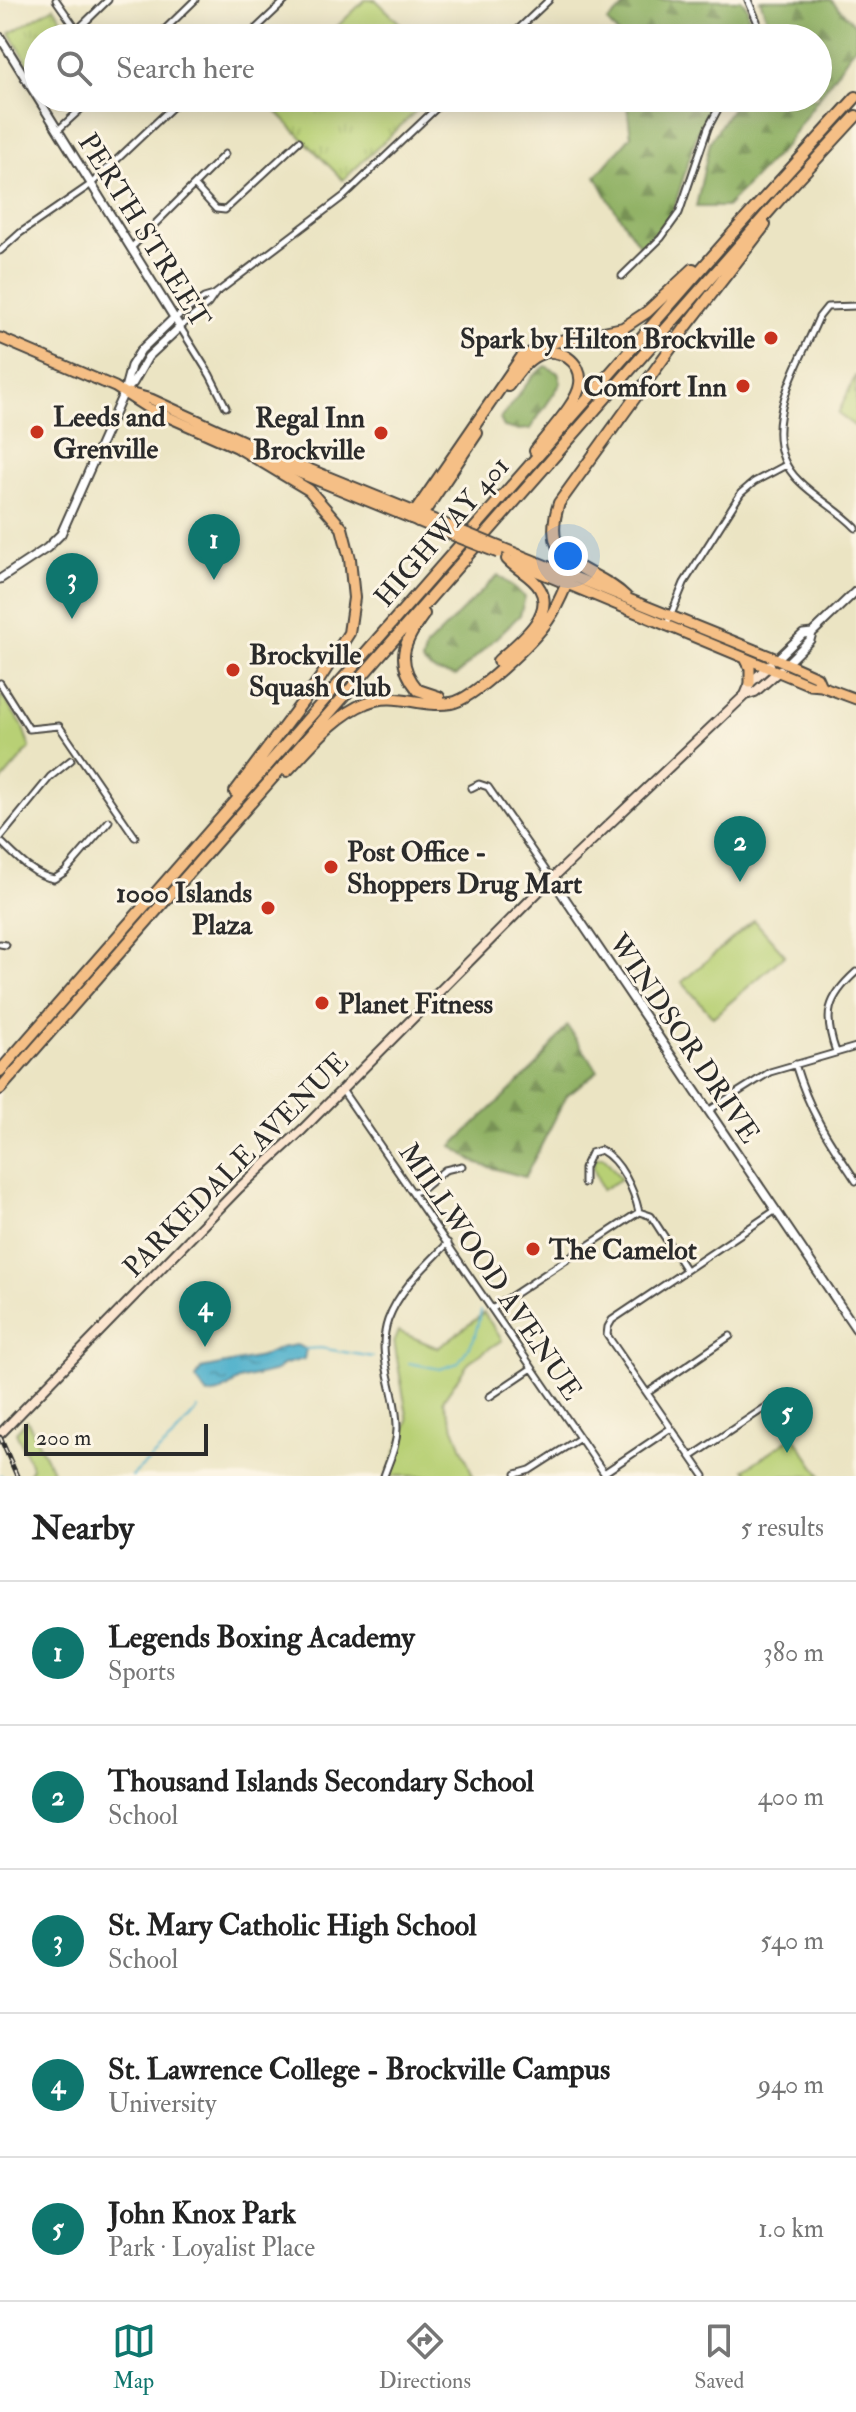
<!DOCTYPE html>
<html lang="en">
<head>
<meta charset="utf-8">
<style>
	body { margin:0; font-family:"IM FELL Double Pica",serif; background:#f6f6f6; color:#222 }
	.scale { position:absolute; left:24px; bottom:20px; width:184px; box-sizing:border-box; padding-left:8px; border:4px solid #2b2b2b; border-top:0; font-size:22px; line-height:28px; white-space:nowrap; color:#2b2b2b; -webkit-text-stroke:6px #fcf5e5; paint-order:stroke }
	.you { position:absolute; left:568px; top:556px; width:28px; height:28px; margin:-20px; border:6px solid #fff; border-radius:50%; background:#1a73e8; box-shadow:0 0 0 12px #1a73e833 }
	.badge { display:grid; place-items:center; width:52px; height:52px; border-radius:50%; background:#0f766e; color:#fff; font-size:26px; font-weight:700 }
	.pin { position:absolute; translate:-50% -66px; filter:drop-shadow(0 2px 4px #0008) }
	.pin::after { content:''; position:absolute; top:42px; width:28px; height:24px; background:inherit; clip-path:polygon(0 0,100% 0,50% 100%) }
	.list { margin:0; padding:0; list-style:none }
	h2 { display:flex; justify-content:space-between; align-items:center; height:104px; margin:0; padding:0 32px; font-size:34px }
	h2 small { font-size:26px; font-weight:400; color:#767676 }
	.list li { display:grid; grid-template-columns:52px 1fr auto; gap:24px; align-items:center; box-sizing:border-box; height:144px; padding:0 32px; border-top:2px solid #e0e0e0 }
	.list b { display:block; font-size:30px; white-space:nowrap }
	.list p { margin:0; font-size:26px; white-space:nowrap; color:#767676 }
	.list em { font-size:26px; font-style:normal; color:#767676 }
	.icon { flex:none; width:44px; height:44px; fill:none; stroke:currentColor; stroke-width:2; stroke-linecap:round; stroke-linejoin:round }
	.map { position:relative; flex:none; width:856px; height:1476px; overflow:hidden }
	.search { position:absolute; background:#fff; box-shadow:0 4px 20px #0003; left:24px; right:24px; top:24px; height:88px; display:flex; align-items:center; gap:20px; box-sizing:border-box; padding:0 28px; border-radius:44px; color:#767676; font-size:30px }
	.sheet { height:824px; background:#fff }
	nav { display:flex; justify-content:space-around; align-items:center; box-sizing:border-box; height:112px; border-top:2px solid #e0e0e0; background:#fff; font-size:22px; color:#767676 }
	nav a { display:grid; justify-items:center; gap:4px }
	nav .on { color:#0f766e }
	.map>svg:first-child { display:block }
</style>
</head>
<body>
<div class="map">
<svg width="856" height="1476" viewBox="0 0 856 1476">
	<defs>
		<pattern id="grass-tufts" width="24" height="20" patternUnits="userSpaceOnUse" patternTransform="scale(2)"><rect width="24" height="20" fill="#b8d074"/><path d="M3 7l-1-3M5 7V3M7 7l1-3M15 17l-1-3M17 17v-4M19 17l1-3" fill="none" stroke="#9eb365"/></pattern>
		<pattern id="forest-firs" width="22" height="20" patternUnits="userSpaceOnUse" patternTransform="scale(2)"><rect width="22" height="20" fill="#92b266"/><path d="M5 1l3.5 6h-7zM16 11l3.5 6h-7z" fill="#779154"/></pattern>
		<pattern id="water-ripples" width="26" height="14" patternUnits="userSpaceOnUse" patternTransform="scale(2)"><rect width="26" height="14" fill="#4cafcb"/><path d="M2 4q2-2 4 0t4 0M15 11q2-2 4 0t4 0" fill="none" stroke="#3f8fa5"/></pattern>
	</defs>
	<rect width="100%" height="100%" fill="#fcf5e5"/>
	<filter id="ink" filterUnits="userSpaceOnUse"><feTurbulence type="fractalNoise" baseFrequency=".0125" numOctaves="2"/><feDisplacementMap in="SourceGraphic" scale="16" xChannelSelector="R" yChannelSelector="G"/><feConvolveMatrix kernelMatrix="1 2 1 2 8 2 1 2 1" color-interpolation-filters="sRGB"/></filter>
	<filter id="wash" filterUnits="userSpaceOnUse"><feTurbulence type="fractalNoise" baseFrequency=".006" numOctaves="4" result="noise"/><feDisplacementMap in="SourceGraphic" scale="32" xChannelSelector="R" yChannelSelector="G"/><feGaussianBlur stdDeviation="1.8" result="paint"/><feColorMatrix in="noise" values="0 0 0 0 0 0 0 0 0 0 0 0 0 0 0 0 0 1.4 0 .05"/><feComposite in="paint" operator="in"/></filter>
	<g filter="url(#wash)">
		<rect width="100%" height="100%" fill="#ebe4c3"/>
		<path fill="url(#grass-tufts)" stroke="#727e50" stroke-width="2" d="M365,0H376L415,38H325Z
			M54,7L69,30L60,38H38V59L30,67L10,33Z
			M263,98H430L343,180Z
			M856,375V427L838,414Z"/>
		<path fill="url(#forest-firs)" stroke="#5e6e48" stroke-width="2" d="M632,0H741L747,7L752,38H622L607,22Z
			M760,0H831L856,26V45L784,147L726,207H696L710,142L738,98H818V38H767V19Z
			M626,98H714L697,134L672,214L641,248L610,202L596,176L631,136Z
			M546,366L558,373L561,383L530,429L516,430L504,427L500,419L533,376Z
			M498,575L525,597L520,615L456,676L436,672L422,662L426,647Z
			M567,1026L598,1071L567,1095L525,1177L478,1164L452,1146L537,1065Z"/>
		<path fill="#b8d074" stroke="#727e50" stroke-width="2" d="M0,693L22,725L30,748L0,783Z
			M754,920L785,955L713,1017L682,982Z
			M604,1157L621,1179L602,1190L593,1167L595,1158Z
			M484,1313L502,1340L470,1361L443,1400L473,1476H387L408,1421L394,1341L398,1331L438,1348Z
			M27,1420L55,1476H27L32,1468L16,1432Z
			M794,1436L821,1476H750L745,1469Z"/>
		<path fill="url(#water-ripples)" stroke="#3c6d7b" stroke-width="2" d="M296,1345L306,1349L304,1359L282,1365L276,1371L239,1380L219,1393L208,1395L196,1379L201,1369L261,1357L280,1348Z"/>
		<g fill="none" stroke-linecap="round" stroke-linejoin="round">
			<path stroke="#4cafcb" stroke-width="2" d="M487,1286L491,1273
				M305,1349L320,1348L373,1357
				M409,1363L440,1369L458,1363L474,1339L481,1311
				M0,1475L2,1476
				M56,1476H65
				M132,1476L171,1440L198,1409"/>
		</g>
	</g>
	<g filter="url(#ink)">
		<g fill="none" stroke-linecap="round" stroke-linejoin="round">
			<defs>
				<path id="minor" d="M56,0L77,30
					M748,0L757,21V38
					M69,38L108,0
					M156,38L195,0
					M246,38L286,0
					M509,38L549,0
					M25,80L38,67
					M58,130L93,98
					M195,186L216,209L225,210L299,141
					M131,248L225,154
					M0,251L20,233L90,185L182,98
					M622,276L661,238L679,213L708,128L724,98
					M856,306L827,307L819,317C799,365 752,436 799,481C817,499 839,510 856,528
					M175,318L204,298L214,295
					M226,407L210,375L180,327L208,304L215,294L344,196L447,98
					M666,627L684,583L741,493L754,482L786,465
					M0,683L29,729L59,726L135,837
					M471,788L479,784L488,787L551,878
					M0,838L50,777L71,760
					M0,841C16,856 32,875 54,879L65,872L109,821
					M0,944L6,945
					M836,1052C823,1015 827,998 856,972
					M795,1064C810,1113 828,1139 856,1181
					M342,1090L606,1476
					M708,1111L770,1072L856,1047
					M584,1183V1168L591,1153L601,1150C621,1161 634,1190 639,1212
					M413,1192L421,1190L445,1170L462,1166
					M492,1309L639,1212L651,1216L686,1270
					M647,1393L730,1336
					M489,1397L532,1368
					M691,1457L778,1399
					M604,1473L671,1428
					M516,1474L530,1470L580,1438
					M384,1476C389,1461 397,1446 397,1429C398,1392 375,1357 388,1320C400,1288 425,1267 448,1243
					M704,1476L607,1335L608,1327L612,1320L776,1210"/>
				<path id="tertiary" d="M0,37L180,327L148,357L133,383L124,392
					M0,579L47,548L61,534L124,392L131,366L141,350L174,318
					M777,659L803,634L812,633
					M786,664L810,640L812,633L856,591
					M552,879L856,1329"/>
				<path id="secondary" d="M745,695L755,692L780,670
					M0,1434L239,1188L302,1130L542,888L745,695L750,683L770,665"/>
				<path id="primary" d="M0,338L115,387L146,407L243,450
					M129,393L151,399L272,454L447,525
					M260,457L442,531
					M500,547L777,659L817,677L821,686
					M512,561L810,685L821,686L856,699
					M745,658L750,668V683"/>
				<path id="motorway" d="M508,386C516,375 525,361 538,355C558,345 583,362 580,384C578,403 546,435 535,451
					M411,518L521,358L550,343L623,328L647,312L693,269
					M418,521L477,433
					M626,597C593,564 537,569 559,503L686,327L765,225
					M424,614C404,641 394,661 418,690L439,697
					M498,661C515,645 556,616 540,589C533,576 517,570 507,559
					M287,771C309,748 335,715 366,703C395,691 421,708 451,703C473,700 535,640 548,620C558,606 563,592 570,576
					M235,792L319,680L349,633L354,598L350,559L342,528L309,490L239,448
					M0,1071L738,227L856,97
					M0,1089L785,193L856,116"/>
			</defs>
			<use href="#minor" stroke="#484742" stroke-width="9"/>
			<use href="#tertiary" stroke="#484742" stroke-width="11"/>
			<use href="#secondary" stroke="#484742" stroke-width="12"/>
			<use href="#primary" stroke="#484742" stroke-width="13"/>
			<use href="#motorway" stroke="#484742" stroke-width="14"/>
			<use href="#minor" stroke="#fff" stroke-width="5"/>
			<use href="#tertiary" stroke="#fff" stroke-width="7"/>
			<use href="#secondary" stroke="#fbe5cf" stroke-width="8"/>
			<use href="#primary" stroke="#f5bf86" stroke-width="9"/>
			<use href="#motorway" stroke="#f5bf86" stroke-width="10"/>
			<defs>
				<path id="rail" d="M0,1437L17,1476"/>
			</defs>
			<use href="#rail" stroke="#2b2b2b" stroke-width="5"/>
			<use href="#rail" stroke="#fcf5e5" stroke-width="2" stroke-dasharray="6" stroke-linecap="butt"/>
			<defs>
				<path id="primary-bridge" d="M447,525L500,547
					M442,531L498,553"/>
			</defs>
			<use href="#primary-bridge" stroke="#484742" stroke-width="13" stroke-linecap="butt"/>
			<use href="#primary-bridge" stroke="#f5bf86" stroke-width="9"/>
		</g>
	</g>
	<g fill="#c8321e" stroke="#fcf5e5" stroke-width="3">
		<circle cx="771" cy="338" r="8"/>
		<circle cx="743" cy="386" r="8"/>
		<circle cx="37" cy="432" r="8"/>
		<circle cx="381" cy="433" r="8"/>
		<circle cx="233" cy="670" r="8"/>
		<circle cx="331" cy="867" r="8"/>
		<circle cx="268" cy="908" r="8"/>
		<circle cx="322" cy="1003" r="8"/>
		<circle cx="533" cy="1249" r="8"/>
	</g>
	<g text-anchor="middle" stroke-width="6" stroke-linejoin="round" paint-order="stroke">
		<g font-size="28" fill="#2b2b2b" stroke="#fcf5e5">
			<text transform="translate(145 230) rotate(58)" y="10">PERTH STREET</text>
			<text transform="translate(441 531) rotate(-49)" y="10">HIGHWAY 401</text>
			<text transform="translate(685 1038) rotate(56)" y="10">WINDSOR DRIVE</text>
			<text transform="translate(235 1164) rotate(-45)" y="10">PARKEDALE AVENUE</text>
			<text transform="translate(491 1271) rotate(56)" y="10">MILLWOOD AVENUE</text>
		</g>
		<g font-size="28" font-weight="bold" fill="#2b2b2b" stroke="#fcf5e5" text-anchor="start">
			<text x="755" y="348" text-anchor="end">Spark by Hilton Brockville</text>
			<text x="727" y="396" text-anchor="end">Comfort Inn</text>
			<text x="53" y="426">Leeds and<tspan x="53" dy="32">Grenville</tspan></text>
			<text x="365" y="427" text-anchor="end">Regal Inn<tspan x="365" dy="32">Brockville</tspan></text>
			<text x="249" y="664">Brockville<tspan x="249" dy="32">Squash Club</tspan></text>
			<text x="347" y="861">Post Office -<tspan x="347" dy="32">Shoppers Drug Mart</tspan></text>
			<text x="252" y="902" text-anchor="end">1000 Islands<tspan x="252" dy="32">Plaza</tspan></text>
			<text x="338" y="1013">Planet Fitness</text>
			<text x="549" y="1259">The Camelot</text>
		</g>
	</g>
</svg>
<div class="scale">200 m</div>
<div class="you"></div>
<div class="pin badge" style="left:214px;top:580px">1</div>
<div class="pin badge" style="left:740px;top:882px">2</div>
<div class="pin badge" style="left:72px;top:619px">3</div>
<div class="pin badge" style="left:205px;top:1347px">4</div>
<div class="pin badge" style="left:787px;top:1453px">5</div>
<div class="search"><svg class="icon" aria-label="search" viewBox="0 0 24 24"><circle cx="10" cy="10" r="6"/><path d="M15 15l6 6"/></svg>Search here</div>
</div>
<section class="sheet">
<h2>Nearby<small>5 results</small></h2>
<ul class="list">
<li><span class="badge">1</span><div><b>Legends Boxing Academy</b><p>Sports</p></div><em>380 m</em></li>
<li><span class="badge">2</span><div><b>Thousand Islands Secondary School</b><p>School</p></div><em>400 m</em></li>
<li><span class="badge">3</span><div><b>St. Mary Catholic High School</b><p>School</p></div><em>540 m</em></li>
<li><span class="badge">4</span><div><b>St. Lawrence College - Brockville Campus</b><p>University</p></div><em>940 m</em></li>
<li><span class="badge">5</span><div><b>John Knox Park</b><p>Park · Loyalist Place</p></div><em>1.0 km</em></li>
</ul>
</section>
<nav>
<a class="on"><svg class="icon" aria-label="map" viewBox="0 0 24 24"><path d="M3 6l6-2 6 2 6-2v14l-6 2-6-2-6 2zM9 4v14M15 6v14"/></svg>Map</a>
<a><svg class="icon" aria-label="directions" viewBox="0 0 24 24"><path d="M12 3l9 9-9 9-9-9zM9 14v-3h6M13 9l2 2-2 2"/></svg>Directions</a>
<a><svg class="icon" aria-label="saved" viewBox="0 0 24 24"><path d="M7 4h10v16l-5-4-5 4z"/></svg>Saved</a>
</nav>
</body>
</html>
